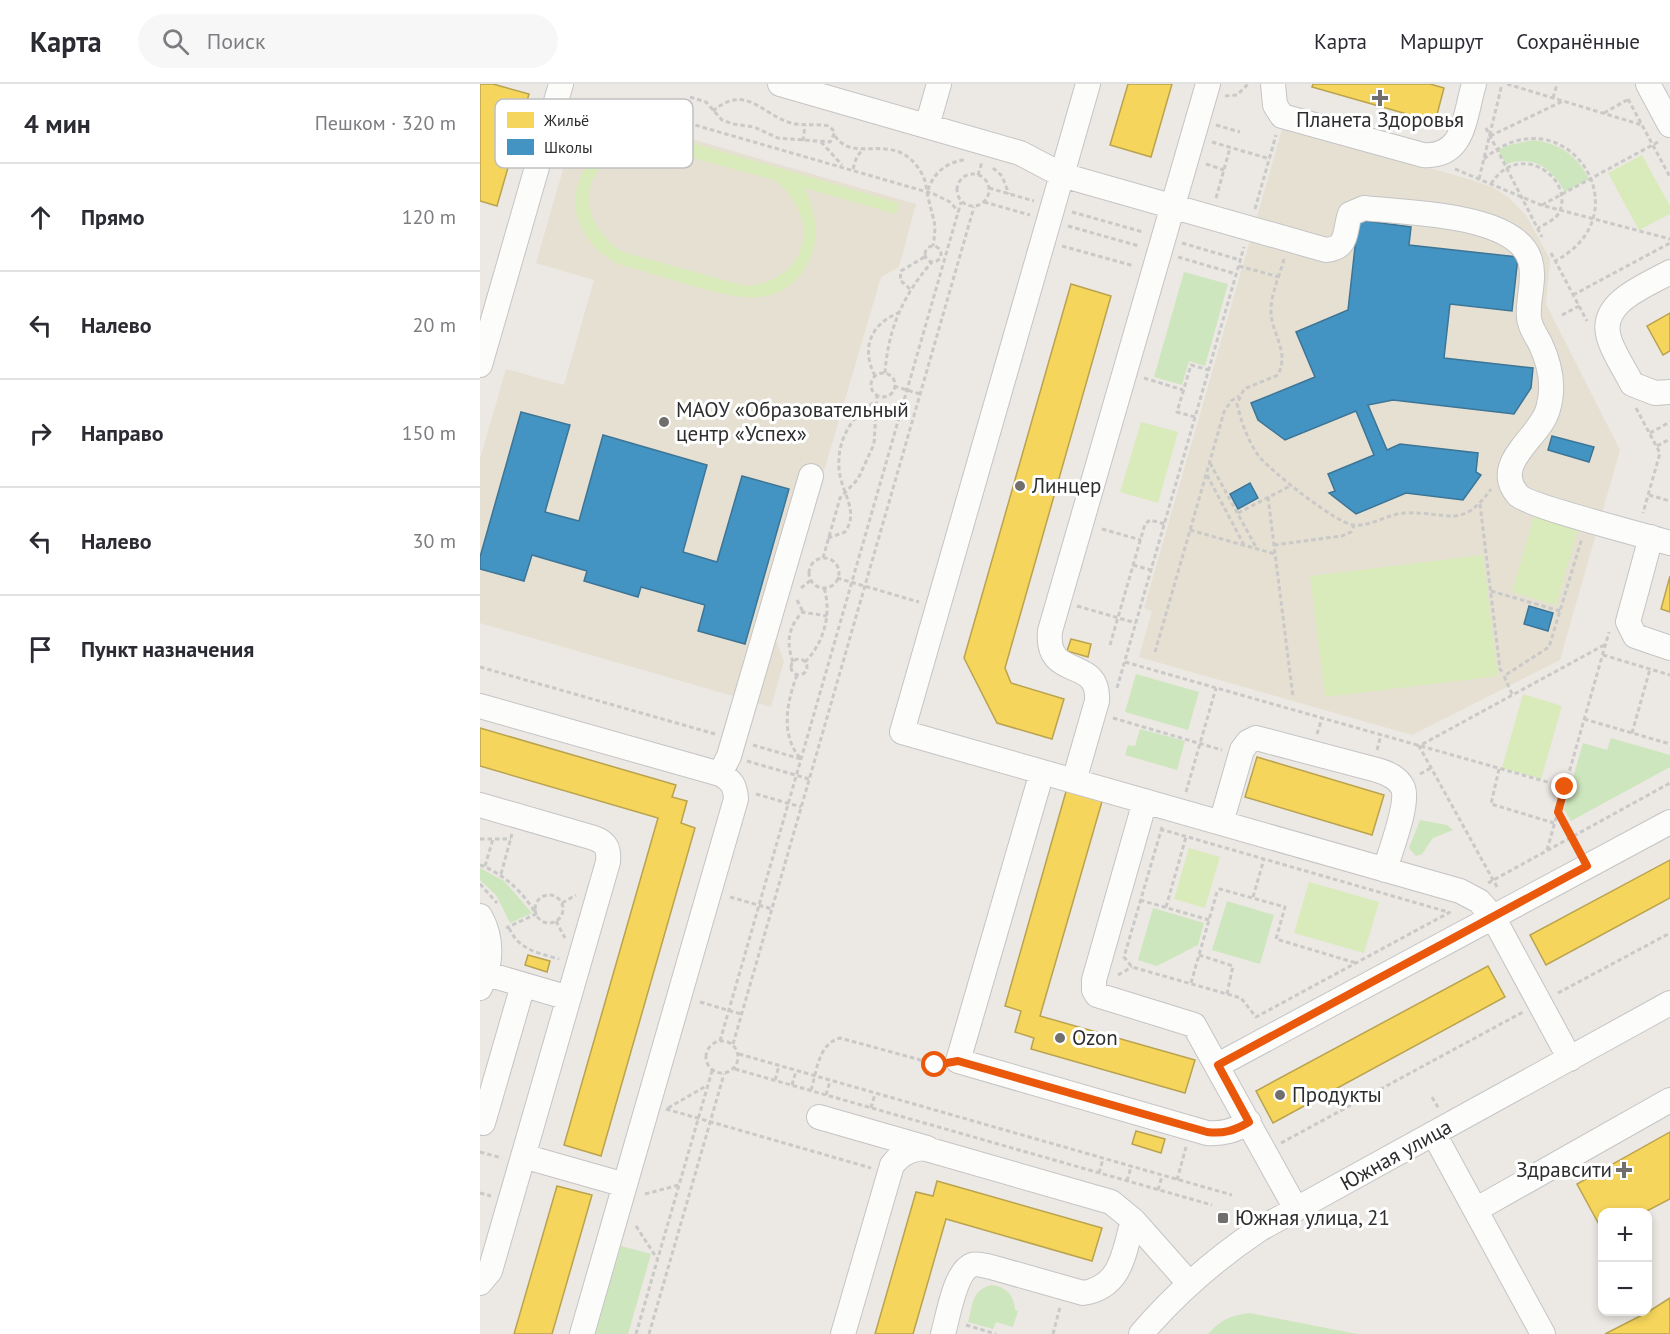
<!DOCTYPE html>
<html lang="ru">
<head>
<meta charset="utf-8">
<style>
	body { margin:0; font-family:"PT Sans",sans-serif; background:#f7f7f7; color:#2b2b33 }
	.controls { position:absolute; right:18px; bottom:18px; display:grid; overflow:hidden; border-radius:12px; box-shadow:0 3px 9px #0003 }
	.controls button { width:54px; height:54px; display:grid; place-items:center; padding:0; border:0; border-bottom:2px solid #e1e1e2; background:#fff; color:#2b2b33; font:30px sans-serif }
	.stop { position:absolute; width:18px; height:18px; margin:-14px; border:4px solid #ea580c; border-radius:50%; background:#fff }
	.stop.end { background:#ea580c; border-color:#fff; box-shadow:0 2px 6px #0008 }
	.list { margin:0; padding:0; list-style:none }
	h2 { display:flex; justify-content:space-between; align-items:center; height:78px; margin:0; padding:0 24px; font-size:26px }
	h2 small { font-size:20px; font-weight:400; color:#7c7c81 }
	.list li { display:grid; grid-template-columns:39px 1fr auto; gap:18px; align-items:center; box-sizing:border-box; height:108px; padding:0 24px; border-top:2px solid #e1e1e2 }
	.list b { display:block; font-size:22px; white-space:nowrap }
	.list em { font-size:20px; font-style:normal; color:#7c7c81 }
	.icon { flex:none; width:33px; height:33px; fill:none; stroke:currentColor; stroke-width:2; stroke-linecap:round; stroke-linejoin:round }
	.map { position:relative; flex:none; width:1190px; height:1250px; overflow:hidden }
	header { display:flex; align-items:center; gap:36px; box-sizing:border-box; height:84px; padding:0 30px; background:#fff; border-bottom:2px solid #e1e1e2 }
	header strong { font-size:28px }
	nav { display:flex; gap:33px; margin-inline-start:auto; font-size:21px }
	.search { width:420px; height:54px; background:#f7f7f7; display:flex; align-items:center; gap:15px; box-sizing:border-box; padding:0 21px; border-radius:33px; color:#7c7c81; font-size:22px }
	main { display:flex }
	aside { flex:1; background:#fff }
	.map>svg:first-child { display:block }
</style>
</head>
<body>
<header>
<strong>Карта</strong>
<div class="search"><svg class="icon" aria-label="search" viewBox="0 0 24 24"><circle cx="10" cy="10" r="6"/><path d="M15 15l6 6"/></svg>Поиск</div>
<nav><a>Карта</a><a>Маршрут</a><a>Сохранённые</a></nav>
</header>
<main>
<aside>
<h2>4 мин<small>Пешком · 320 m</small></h2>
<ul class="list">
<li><svg class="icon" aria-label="ahead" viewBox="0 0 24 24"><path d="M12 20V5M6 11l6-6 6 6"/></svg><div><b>Прямо</b></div><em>120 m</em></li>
<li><svg class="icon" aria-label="left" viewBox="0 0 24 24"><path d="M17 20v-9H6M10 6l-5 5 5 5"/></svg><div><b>Налево</b></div><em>20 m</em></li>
<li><svg class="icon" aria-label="right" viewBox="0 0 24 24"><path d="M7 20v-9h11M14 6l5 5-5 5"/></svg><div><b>Направо</b></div><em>150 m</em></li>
<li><svg class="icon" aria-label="left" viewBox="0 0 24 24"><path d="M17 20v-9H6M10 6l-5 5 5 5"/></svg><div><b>Налево</b></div><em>30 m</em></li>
<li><svg class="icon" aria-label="arrive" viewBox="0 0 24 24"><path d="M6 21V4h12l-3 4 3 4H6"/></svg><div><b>Пункт назначения</b></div></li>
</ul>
</aside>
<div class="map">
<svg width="1190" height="1250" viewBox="0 0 1190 1250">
	<rect width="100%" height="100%" fill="#ece8e4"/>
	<path fill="#e6e0d3" d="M101,23L436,120L419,183L401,193L295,554L304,577L291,623L0,539V375L26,285L84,301L114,196L56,179Z
		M803,42L995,97L1012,103L1028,113L1046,131L1070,175L1066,220L1140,366L1080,576L932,651L659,573L672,527L664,524Z"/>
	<path fill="#cee6be" d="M1053,56C1079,59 1097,71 1109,95L1085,108C1071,83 1054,71 1026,80L1018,66L1029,61Z
		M704,188L748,200L725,282L709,277L702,301L674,293Z
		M656,590L719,608L708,646L645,628Z
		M660,645L705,657L697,686L645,671L648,661L655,662Z
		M1131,654L1190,671V683L1091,737L1084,725L1103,659L1127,666Z
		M940,736L967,741L973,746L953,754L942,770L936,772L929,764Z
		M0,784L24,797L52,829L30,839L16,811L0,796Z
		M747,817L794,831L780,880L732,866Z
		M673,824L724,839L718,861L677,882L658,876Z
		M141,1162L171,1170L148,1250H115Z
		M511,1201C526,1202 534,1211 535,1226L538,1227L533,1243L516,1238L513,1245L488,1238C493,1223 490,1207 511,1201Z
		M769,1229L877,1250H728C740,1236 752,1231 769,1229Z"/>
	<path fill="#d9eabb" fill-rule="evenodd" d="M124,33L419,119L416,130L325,104C335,129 342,153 328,179C301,229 253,213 209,201C186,194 162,187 138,180C78,147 83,81 143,51L121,44ZM161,60L294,96C343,133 329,198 265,202L143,168C91,135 100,75 161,60Z
		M1162,71L1190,122V130L1159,146L1128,89Z
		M661,338L698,348L678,419L640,408Z
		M1054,432L1098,445L1076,521L1032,508Z
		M1003,471L1018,592L845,613L830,492Z
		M1043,610L1082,622L1061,695L1022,684Z
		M709,764L740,773L725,824L694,815Z
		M829,798L899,818L884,869L814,849Z"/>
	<path fill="#f6d55c" stroke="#baa34e" stroke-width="1.5" d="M0,0H13L49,10L17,122L0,117Z
		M648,0H692L671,73L630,61Z
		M833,0H950L964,4L955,38L832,3Z
		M591,200L631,212L525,584L531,599L584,615L572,655L517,639L484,574Z
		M1190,229V267L1183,271L1167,242Z
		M1190,492V528L1181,525Z
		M591,555L611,560L608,573L587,567Z
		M0,644L196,701L192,713L207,717L201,739L215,744L121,1072L84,1061L178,734L0,682Z
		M777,673L904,711L892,751L765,713Z
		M587,704L623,714L560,932L715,976L705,1009L551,965L554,954L535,948L541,927L525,922Z
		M1190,776V814L1066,881L1050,851Z
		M48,871L70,877L67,888L45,881Z
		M1008,882L1025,913L793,1039L776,1007Z
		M656,1047L685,1055L681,1069L652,1060Z
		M1190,1048V1115L1165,1128H1122V1146L1097,1100Z
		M457,1097L622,1144L612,1177L466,1135L433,1250H395L436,1108L453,1112Z
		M77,1102L112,1111L72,1250H34Z
		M1190,1214V1250H1125L1168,1228Z"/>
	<path fill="#4393c3" stroke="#3d7596" stroke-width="1.5" d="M878,136L931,143L929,161L1038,173L1032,227L970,220L964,274L1053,284L1051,304L1034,330L913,316L888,321L907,366L920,360L998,369L996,388L1001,391L983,416L926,409L876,430L849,409L855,407L848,390L894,371L876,327L805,356L778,336L771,319L835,293L816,248L868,226Z
		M41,328L90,341L65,428L99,437L123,351L227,381L203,468L237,478L262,392L309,405L265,560L218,547L225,521L161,503L158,513L104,497L107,487L52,471L44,497L0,485V473Z
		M1072,352L1114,363L1109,378L1068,366Z
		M770,399L778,414L758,425L750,410Z
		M1049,522L1073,529L1068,547L1044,540Z"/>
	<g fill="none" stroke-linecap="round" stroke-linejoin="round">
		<defs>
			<path id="minor" d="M300,0L540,69L582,91L846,166C869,164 864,147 870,130L884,124C925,129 1036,129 1050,176C1056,195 1047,215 1049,234C1050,244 1056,251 1060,259C1070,280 1075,302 1068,325C1061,353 1010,379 1038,411C1048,422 1167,452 1190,459
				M608,0L422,648L980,807L999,817L1013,833L1090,975
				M793,0L795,21L802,32L943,71C985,74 984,33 994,0
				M1168,0L1190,41
				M447,42L459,0
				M1190,188C1166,202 1118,218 1129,254C1133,269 1145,285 1152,300L1175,309L1190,308
				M0,281L81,0
				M1171,453L1148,538L1155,552L1190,564
				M0,622L240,690C252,697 255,701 256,715L102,1250
				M562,688L478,977L727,1049C743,1050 754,1047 769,1038
				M240,690L249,672L331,392
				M594,697L617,617C620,571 565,598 570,547L728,0
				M665,717L614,896V906L617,911L714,941L816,1125
				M0,721L114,754C127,759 129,765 128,778L10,1187L0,1199
				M741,739L762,666L768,658L776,654L897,686C907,689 918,693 923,704C929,721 910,767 905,786
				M0,832C13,855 12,880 0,904
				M7,890L89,914
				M738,981L1190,738
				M339,1033L447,1064
				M3,1039L43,901
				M954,1050L1063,1250
				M43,1072L145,1101
				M997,1125L1190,1016
				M363,1250L412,1081C421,1070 429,1066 443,1064L631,1118L653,1136L709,1199
				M463,1250C468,1233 475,1187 492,1181C498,1179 505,1182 511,1183L603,1209C642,1203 644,1168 653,1136
				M661,1250C696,1209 735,1175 780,1145L1190,919"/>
		</defs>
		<use href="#minor" stroke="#c5c4c5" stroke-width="26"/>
		<path stroke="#c9c9c8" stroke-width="3" stroke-dasharray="4.5 3" stroke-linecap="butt" d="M1027,0L1162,41
			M745,12L757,11L768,0
			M210,13L226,18L242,36L253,40L274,43L298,54L350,58L355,48L349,42C335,39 321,43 308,38C280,28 265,0 233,27
			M1073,14L1077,0
			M1148,15L1190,93
			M1124,29L1147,16
			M201,37L454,110L470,118L479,128
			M736,41L760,48
			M1006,44L1062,153
			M355,52C375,82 416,43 442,90C447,99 446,107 449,117C454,139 457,138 453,162
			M1010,52L1083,17
			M323,57L325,41
			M341,58L362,81
			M732,58L790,75
			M1004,75C1084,6 1167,129 1075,177
			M726,80L744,86
			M513,84L522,92L529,110
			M373,85L377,72L384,65
			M975,85L1061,121L1190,155
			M477 106a16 16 0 1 1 32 0a16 16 0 1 1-32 0Z
			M498,91L502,78
			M999,95L1022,0
			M1011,100C1038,56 1093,92 1080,127C1077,135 1065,140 1058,144
			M509,104L554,117
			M448,106C453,90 466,78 484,76
			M736,114L750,64
			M504,118L550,131
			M1062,121L1178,58
			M775,125L796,51
			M592,128L663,148
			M588,142L659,162
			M702,159L760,176
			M582,162L654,182
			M445 170a8 8 0 1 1 16 0a8 8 0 1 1-16 0Z
			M1071,169L1107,237
			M698,173L756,190
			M804,175C800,191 791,209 791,226C791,251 810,266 798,291L764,305L757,320C761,337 768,357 778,371C789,386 856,439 873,441C892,443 908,429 926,429C968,427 981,447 1011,405
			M759,182L799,193
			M430,205L420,196L421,187L446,172
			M1093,211L1190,159
			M1082,231L1099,222
			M405,289C408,245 423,211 452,178
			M391 301a12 12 0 1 1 24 0a12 12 0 1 1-24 0Z
			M395,292C381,264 390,241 418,229
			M664,294L703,306
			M414,302L440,310
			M1156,324L1180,369L1163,429
			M715,333L697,328L711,281L729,286
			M1170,349L1190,338
			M1177,362L1190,355
			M730,379L777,465
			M727,391L764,461
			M1169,411L1190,417
			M788,413L813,613
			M1000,420L1020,585L1024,590
			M758,429L812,401
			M622,445L661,456
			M710,446L795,470
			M348,454L365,448C377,431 367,416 362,399C352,368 366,334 395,318
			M794,461L862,452L871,448L874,442
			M343,474L360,414L378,395L394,360L397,311
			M329 489a15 15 0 1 1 30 0a15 15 0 1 1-30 0Z
			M653,481L671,486
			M357,494L439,518
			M321,504L331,496
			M1011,507L1080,527
			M317,516L323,528
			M597,522L656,539
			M630,561L665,440L670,436L685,440
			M675,568L744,328L751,317L759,312
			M1123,571L1190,591
			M311 583a8 8 0 1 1 16 0a8 8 0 1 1-16 0Z
			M313,578C306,559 308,542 323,528L347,532
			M325,578C344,559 352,529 344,504
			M645,578L1085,703
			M0,583L235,650
			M317,591C307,618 300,650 320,674
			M637,604L764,163
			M1032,610L1024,592L1069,563L1102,454
			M633,634L742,666
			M1104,635L1190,660
			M1152,649L1170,585
			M837,650L842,634
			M273,661L321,675
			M897,666L901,651
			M267,677L329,695
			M1019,685L1011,720L1074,739
			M940,690L951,684
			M706,708L736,604
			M276,710L321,723
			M1078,728L1098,765
			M682,743L644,873L652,883L761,914L776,933L972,827
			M680,745L968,828
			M0,755H31
			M1067,766L1129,548
			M0,781C24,790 43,808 56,830L26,844
			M5,782L13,755
			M21,790L32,750
			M1008,799L1190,699
			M0,800L17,819
			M1017,803L939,662L1126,560
			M55 825a14 14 0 1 1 28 0a14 14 0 1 1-28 0Z
			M250,813L292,825
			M773,813L784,775
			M660,816L729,836
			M82,819L96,811
			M686,823L706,753
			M76,837L85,854
			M29,844C39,866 58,869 79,875
			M719,871L753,882L747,910
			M638,891L652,883
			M711,899L737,808L740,805L805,823L796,855L876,879
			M1078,909L1190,849
			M220,918L261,930
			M226 973a16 16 0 1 1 32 0a16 16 0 1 1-32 0Z
			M240,957L481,118
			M253,960L494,123
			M259,970L752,1111
			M255,985L732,1121
			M295,996L299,982
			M312,1001L316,987
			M331,1006C337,987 338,960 360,954L459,981
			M346,1011L350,997
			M952,1013L959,1025
			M188,1024L226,1002
			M391,1024L395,1010
			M186,1025L391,1084
			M801,1059L1043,928
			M0,1068L22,1074
			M619,1089L623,1075
			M697,1096L706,1063
			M647,1097L651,1083
			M678,1106L682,1092
			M0,1109L11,1112
			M165,1110L199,1101
			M156,1142L178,1176
			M486,1241L516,1250
			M156,1250L232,987
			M169,1250L244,990
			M573,1250L580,1223"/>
		<use href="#minor" stroke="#fcfcfb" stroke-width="24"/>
	</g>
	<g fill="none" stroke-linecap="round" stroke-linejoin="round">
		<path stroke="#ea580c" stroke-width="8" d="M455,981L478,977L727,1048C743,1050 754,1047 769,1038L738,981L1107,782L1078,728L1085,703"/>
	</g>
	<g fill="#706f6e" stroke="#fff" stroke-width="2">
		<path d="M897 5h6v6h6v6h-6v6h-6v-6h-6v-6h6z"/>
		<circle cx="184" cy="338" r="6"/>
		<circle cx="540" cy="402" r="6"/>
		<circle cx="580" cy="954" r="6"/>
		<circle cx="800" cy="1011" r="6"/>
		<path d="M1141 1077h6v6h6v6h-6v6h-6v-6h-6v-6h6z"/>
		<rect x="737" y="1128" width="12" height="12" rx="3"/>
	</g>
	<g text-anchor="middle" stroke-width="6" stroke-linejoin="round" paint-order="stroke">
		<g font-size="21" fill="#2e2e2e" stroke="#fff" text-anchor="start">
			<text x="900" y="43" text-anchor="middle">Планета Здоровья</text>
			<text x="196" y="333">МАОУ «Образовательный<tspan x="196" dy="24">центр «Успех»</tspan></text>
			<text x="552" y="409">Линцер</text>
			<text x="592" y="961">Ozon</text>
			<text x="812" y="1018">Продукты</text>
			<text x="1132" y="1093" text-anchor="end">Здравсити</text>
			<text x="755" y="1141">Южная улица, 21</text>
		</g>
		<g font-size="21" fill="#2e2e2e" stroke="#fff">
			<text transform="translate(916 1071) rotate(-29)" y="7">Южная улица</text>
		</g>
	</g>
	<rect x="15" y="15" width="198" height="69" rx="9" fill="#fff" stroke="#c0c0c0" stroke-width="1.5"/>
	<rect x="27" y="28" width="27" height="16" fill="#f6d55c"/>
	<rect x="27" y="55" width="27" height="16" fill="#4393c3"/>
	<g font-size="16" fill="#2e2e2e">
		<text x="64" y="42">Жильё</text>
		<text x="64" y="69">Школы</text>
	</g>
</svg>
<div class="controls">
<button>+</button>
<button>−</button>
</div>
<div class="stop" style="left:455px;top:981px"></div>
<div class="stop end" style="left:1085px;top:703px"></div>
</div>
</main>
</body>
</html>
